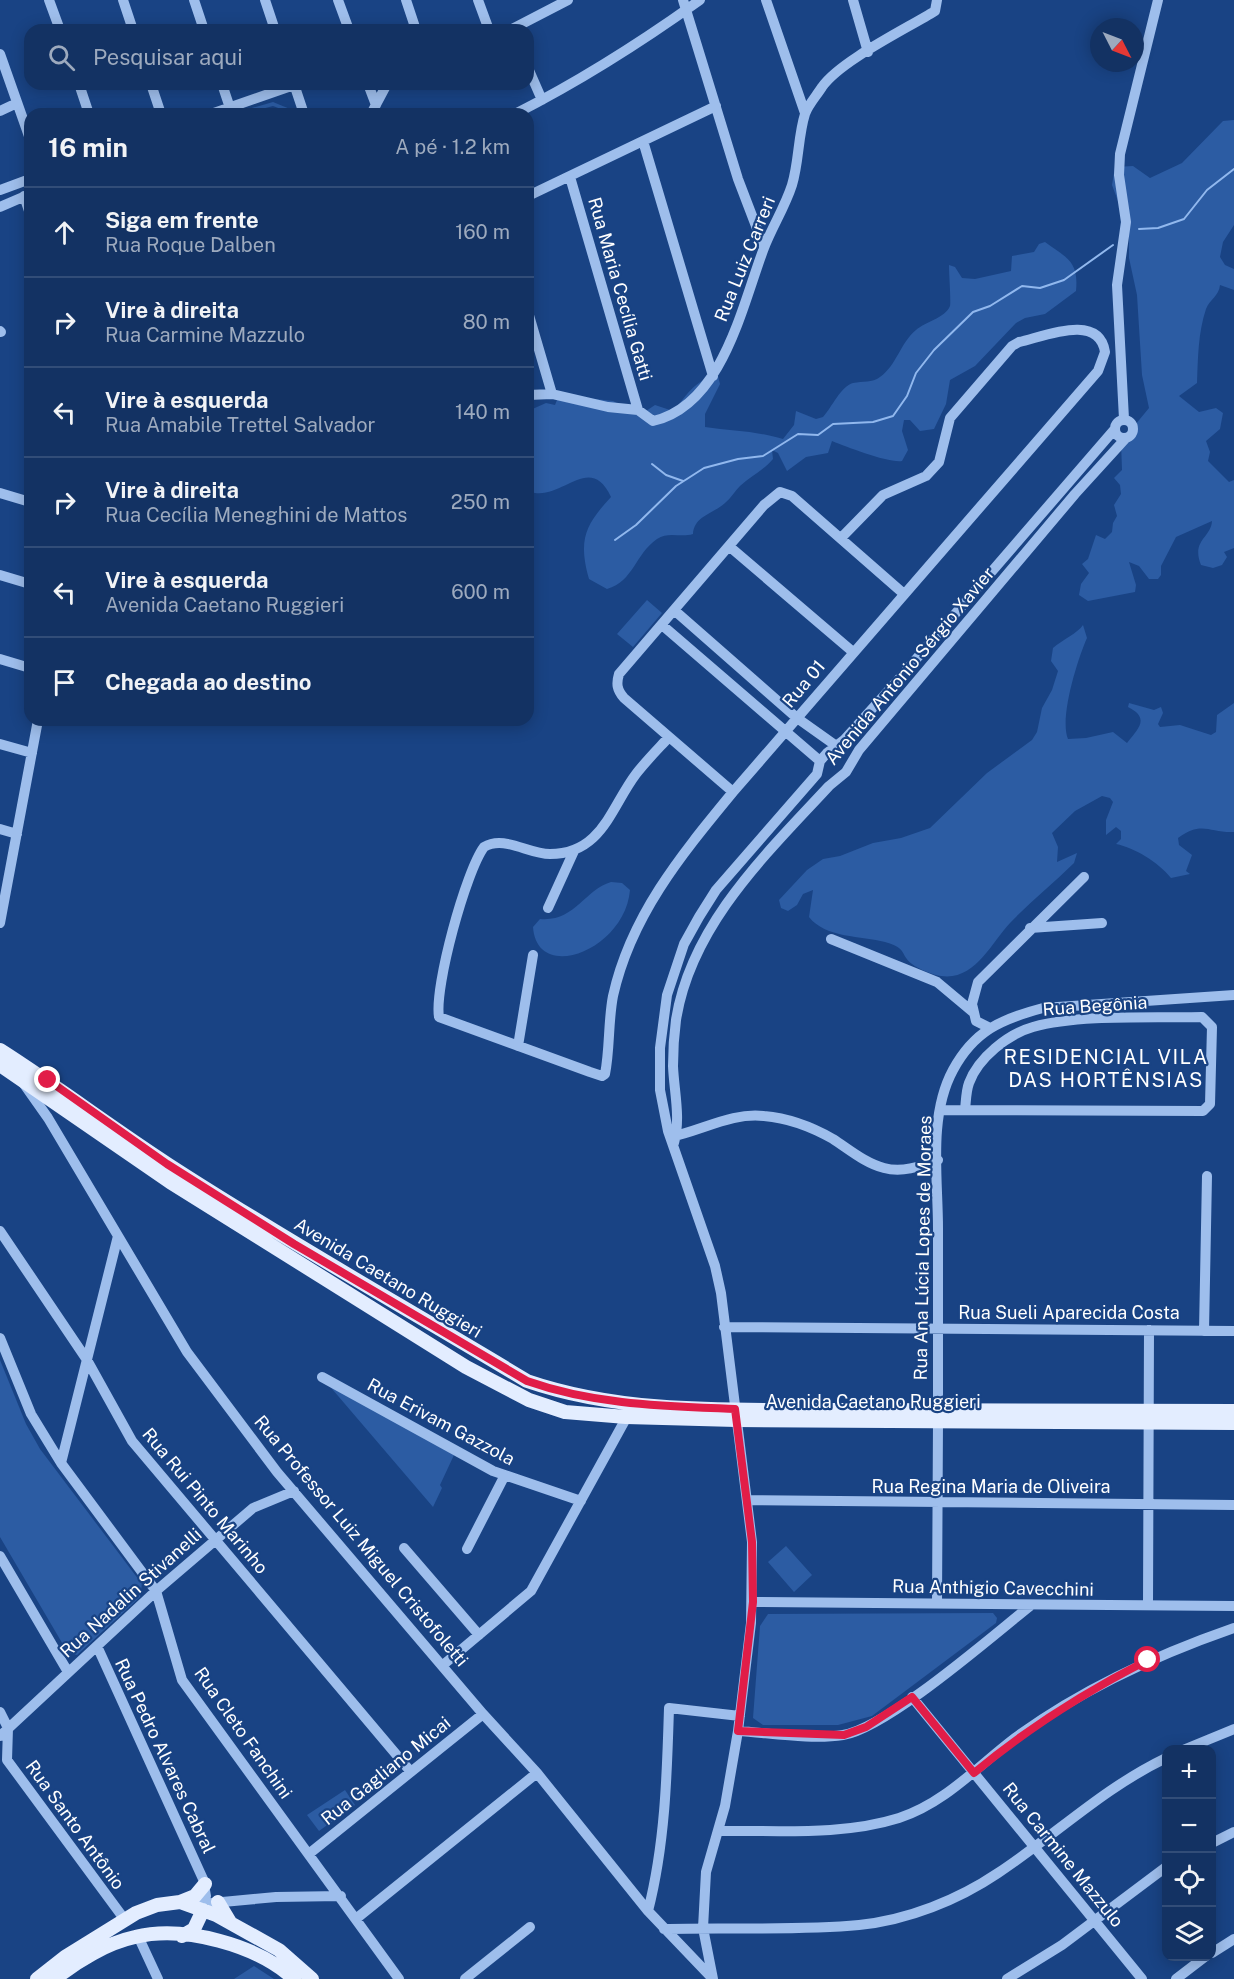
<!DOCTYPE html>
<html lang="pt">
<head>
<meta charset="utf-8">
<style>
	body { margin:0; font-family:"Public Sans",sans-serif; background:#203e6c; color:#f1f3f6 }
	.controls { position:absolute; right:18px; bottom:18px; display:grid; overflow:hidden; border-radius:12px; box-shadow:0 3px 15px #0003 }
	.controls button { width:54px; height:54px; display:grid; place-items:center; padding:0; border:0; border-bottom:2px solid #324d78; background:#133263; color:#f1f3f6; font:30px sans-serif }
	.compass { position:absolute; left:1090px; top:18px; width:54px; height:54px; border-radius:50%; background:#133263; box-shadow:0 3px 15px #0003; rotate:132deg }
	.stop { position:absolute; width:18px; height:18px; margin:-14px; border:4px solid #e11d48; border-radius:50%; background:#fff }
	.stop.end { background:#e11d48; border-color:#fff; box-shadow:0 2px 6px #0008 }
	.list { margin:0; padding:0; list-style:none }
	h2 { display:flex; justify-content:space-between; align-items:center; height:78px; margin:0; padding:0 24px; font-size:26px }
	h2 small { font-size:20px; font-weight:400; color:#9daabe }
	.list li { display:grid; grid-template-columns:39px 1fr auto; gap:18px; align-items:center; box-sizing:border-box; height:90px; padding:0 24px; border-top:2px solid #324d78 }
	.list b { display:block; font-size:22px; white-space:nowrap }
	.list p { margin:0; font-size:20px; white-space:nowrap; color:#9daabe }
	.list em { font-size:20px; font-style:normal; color:#9daabe }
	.icon { flex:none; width:33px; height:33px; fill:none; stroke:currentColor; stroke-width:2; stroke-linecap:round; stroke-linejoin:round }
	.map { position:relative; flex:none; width:1234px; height:1979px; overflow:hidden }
	.search { position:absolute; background:#133263; box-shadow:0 3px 15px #0003; left:24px; top:24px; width:510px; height:66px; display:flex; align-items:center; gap:15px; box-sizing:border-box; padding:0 21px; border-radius:18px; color:#9daabe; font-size:22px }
	.panel { position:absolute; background:#133263; box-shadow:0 3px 15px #0003; left:24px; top:108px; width:510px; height:618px; border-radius:18px }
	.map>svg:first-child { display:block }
</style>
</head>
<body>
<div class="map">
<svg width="1234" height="1979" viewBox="0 0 1234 1979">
	<rect width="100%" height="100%" fill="#194384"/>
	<path fill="#2c5ca3" d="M273,102L290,109L294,114L273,106L243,114H231Z
		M1234,120V225L1223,242L1220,257L1225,265L1234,269V290L1220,285C1219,296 1210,299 1206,309C1198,333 1198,358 1197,383L1179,396L1199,412L1216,408L1223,413L1220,429L1206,441L1210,452L1208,461L1229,482L1234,480V548L1224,552L1227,557L1222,565L1213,568L1201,565C1191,540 1211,538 1212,521L1176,537L1161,566V575L1158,579H1149L1139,566L1129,562L1136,585L1135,592L1088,601L1079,595L1081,584L1089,573L1082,564L1088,559L1096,535L1105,539L1112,532L1113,523L1117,516L1114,505L1121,494L1120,485L1114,478L1122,470L1121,442L1149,408L1142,375L1137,295L1129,258V231L1112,185L1115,167L1133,166L1150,178L1182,163L1223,121Z
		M1045,242C1066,258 1079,260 1076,291L1045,314L1025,318L1016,323L975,366L950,380L946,404L934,429L920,431L910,420H904L902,431L908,450L902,461C888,463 847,447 832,441L828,453L806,457L787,471L778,453L772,450L773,459C764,470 751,476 740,486C735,491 731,498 725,503C713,514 694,516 693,534C680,538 669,531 657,539C635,554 634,581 607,589L589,579C578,540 585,525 611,497C589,450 560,505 528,491V411L546,403L555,405L559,395L613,401L640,415L655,405L670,410L676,409C686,394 699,377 718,376L720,384L705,414V427C732,431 757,431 783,439L794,425L796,411L816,419L823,417C832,407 841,386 853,383C863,381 872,383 880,377C897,365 900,343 916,330C925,322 945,318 950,306C951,301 949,274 949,265L955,267L962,278L975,279L1011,271L1012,256L1034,252L1039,244Z
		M647,600L662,613L633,647L617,634Z
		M1083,625L1087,638C1078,658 1059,718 1068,739L1086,738L1113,732L1127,743C1139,728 1150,718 1128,707L1129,703L1154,710L1161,707L1163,713L1158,724L1160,727L1180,725L1211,735L1216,732L1217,715L1234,703V832C1209,833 1202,820 1178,838L1179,845L1192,855L1186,871L1190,874L1171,878C1158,862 1135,848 1116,844L1121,839V831L1116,827L1106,835V820L1113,802L1110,798L1102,796L1075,811L1052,833L1058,847L1057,862L1077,853L1074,863C1053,884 1030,902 1010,923C991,943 975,981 941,976C933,975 918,969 912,964C899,954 909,949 885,942C862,936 825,938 809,917L813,890L803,894L797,905L788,911L781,908L779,900L807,870L823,859L840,856L873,843L901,838L930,828L987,773L1032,740L1037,732L1042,708L1052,690L1058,671L1051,661L1053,648C1062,640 1078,633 1083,625Z
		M611,882L622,883L630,890C625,950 537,984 533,927L540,919C575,922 584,890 611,882Z
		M0,1360L26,1424L40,1449L142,1584L140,1597L77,1655L68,1653L0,1537Z
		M327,1383L454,1455L440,1485L442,1488L433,1507Z
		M786,1546L812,1575L794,1592L768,1562Z
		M993,1613L997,1618L996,1623L872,1716L838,1725H763L753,1718L760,1626L768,1614Z
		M345,1790L355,1805L319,1831L307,1815Z
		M254,1966L274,1979H234Z"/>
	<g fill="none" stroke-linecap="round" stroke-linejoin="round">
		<path stroke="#91b8ee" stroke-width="2" d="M1139,229L1158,228L1184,219L1207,190L1234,169
			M652,464L666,475L683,481
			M615,540L636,525L676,486L704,468L738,459L763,456L798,434L818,435L833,424L873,422L893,416L907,396L916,373L934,350L973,312L990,306L1022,286L1040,288L1064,280L1113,245"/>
		<path stroke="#9ebeec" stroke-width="10" d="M49,0L60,30
			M123,0L133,30
			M194,0L204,30
			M265,0L275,30
			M338,0L349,30
			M406,0L416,30
			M478,0L489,30
			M683,0L738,179L764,247
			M766,0L805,113
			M853,0L868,52
			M510,30L568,0
			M0,54L30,139
			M528,68L542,100
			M79,84L89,114
			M151,84L161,114
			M222,84L230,108
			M294,84L304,114
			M368,84L376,105
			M0,111L17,103
			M211,114L294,85
			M263,114H281
			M371,114L387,84
			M515,114C580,81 640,43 700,0
			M643,141L713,376
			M570,177L638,410
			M0,190L30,179
			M24,196L30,214
			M528,196L716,106
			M0,207L30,194
			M528,312L552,394
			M0,331L1,332
			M528,395L552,394L608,407L638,410L653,421C723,405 742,305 764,248C772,227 785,207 792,185C799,162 798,136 805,114C808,105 817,95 822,87C840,61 906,29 935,11L937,0
			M1124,419L1117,285L1126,222L1119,175L1120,154L1158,0
			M1115 429a9 9 0 1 1 18 0a9 9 0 1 1-18 0Z
			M0,493L30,502
			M730,547L853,652
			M0,575L30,584
			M674,610L797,718L835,745
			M662,625L820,761
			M0,659L30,668
			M669,737C658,749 646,761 636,774C611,807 602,854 550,854C528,854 504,835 484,847C466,871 434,987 439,1017L590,1072L602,1076L605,1074C610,1049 608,1022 613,996C631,915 682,854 733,792L1098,371L1105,352C1099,312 1043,337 1019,342L1012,346L950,418L939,462L926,476L883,495L841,538
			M0,744L32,753
			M733,792L624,698C617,690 616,684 619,674L764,505L780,492L792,496L904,594
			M0,829L17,834
			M548,908L574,851
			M0,923L38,720
			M1030,928L1102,923
			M831,939L937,982L974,1013
			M988,1027L976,1021L972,1004L978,982L1084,877
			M518,1046L533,955
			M24,1084L48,1118L187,1352L277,1472L483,1714L537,1773L648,1911L711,1977
			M940,1110L1203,1111L1210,1104L1212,1027L1202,1017C1154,1018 1078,1014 1033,1027C1008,1034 978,1058 969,1083C966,1091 966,1101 965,1110
			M670,1137C701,1131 732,1112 764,1116C788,1118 812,1127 833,1139C850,1150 865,1163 884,1168C903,1173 921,1166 938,1160
			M674,1143C681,1118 674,1091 673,1066C673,1051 674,1035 676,1020C691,925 766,854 829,786L846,772L859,750L1075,494L1126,438
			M0,1231L87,1360L132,1441L411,1772
			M724,1327L1234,1331
			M1204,1331L1207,1176
			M0,1338L31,1414L61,1463L156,1591L182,1680L399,1979
			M322,1377L493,1471L581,1501
			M938,1411C938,1350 938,1289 938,1228C938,1178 928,1116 953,1070C974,1031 1001,1019 1043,1008L1234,995
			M61,1463L118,1236
			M748,1500L1234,1505
			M404,1548L479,1635
			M467,1549L505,1475
			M0,1556L68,1672
			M752,1602L1234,1606
			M937,1603L938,1421
			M1148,1605L1149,1330
			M97,1646L203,1879L206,1896L199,1909
			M443,1665L531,1591L629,1413
			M912,1697L1142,1979
			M0,1712L8,1728L7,1760L125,1920
			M738,1731C770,1733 812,1740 843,1735C887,1728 991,1637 1030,1606
			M0,1736L156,1591L253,1508L294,1491
			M1183,1750L1234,1729
			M718,1831C778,1830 842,1836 899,1818C945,1803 978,1766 1015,1738C1082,1689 1156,1655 1234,1628
			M1212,1843L1234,1832
			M310,1853L483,1714
			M212,1903L276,1897L341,1896
			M648,1911C665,1845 667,1776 669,1708L740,1716
			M357,1918L537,1773
			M664,1929C729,1927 795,1931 859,1925C908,1920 958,1900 998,1873C1057,1834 1102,1789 1166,1758
			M138,1936L158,1979
			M1212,1953L1234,1939
			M465,1979L530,1927
			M713,1979L703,1928L706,1872L725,1806L738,1731L751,1623L752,1542L721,1293L715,1266L668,1131L660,1090V1048L667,995L684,944L699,917L716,890L817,774L820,761L827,753L844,740L898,680L1114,430
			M1007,1979L1062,1945L1166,1867
			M1176,1979L1206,1956"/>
		<path stroke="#e3edff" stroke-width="14" d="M0,1050C58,1087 112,1128 169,1165C286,1241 408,1309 527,1381C629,1416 741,1409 847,1410C976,1411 1105,1411 1234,1411
			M0,1065L170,1182L466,1367L529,1400L565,1412L626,1417L736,1420L1234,1423
			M180,1902L195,1896L205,1884
			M218,1902L230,1922
			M182,1936L194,1929L203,1910
			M37,1979L65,1957L136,1913L157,1905L180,1902L216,1915L279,1950L312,1979
			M55,1979C77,1961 107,1943 135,1937C184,1925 257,1945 294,1979"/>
	</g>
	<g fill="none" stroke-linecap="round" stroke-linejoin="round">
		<path stroke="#e11d48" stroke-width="8" d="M48,1080L167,1164L294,1244L527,1381C595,1405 664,1406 735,1409L752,1542L753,1602L738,1731L844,1735L866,1727L912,1697L974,1773C1028,1728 1085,1692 1148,1660"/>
	</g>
	<g text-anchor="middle" stroke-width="4.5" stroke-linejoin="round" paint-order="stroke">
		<g font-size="18" fill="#fff" stroke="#194384">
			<text transform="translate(745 259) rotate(-68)" y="6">Rua Luiz Carreri</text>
			<text transform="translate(620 289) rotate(74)" y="6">Rua Maria Cecília Gatti</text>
			<text transform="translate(910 666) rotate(-50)" y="6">Avenida Antonio Sérgio Xavier</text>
			<text transform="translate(804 684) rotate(-50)" y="6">Rua 01</text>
			<text transform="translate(1095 1006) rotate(-4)" y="6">Rua Begônia</text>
			<text transform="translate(923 1248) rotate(-89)" y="6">Rua Ana Lúcia Lopes de Moraes</text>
			<text transform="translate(388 1278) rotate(31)" y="6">Avenida Caetano Ruggieri</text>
			<text x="1069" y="1319">Rua Sueli Aparecida Costa</text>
			<text x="873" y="1408">Avenida Caetano Ruggieri</text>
			<text transform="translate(441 1422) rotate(28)" y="6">Rua Erivam Gazzola</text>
			<text x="991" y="1493">Rua Regina Maria de Oliveira</text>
			<text transform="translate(205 1501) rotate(50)" y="6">Rua Rui Pinto Marinho</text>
			<text transform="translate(361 1541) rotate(50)" y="6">Rua Professor Luiz Miguel Cristofoletti</text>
			<text transform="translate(993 1588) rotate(1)" y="6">Rua Anthigio Cavecchini</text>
			<text transform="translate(131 1593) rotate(-42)" y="6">Rua Nadalin Stivanelli</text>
			<text transform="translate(243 1733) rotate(55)" y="6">Rua Cleto Fanchini</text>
			<text transform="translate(165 1756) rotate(65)" y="6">Rua Pedro Alvares Cabral</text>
			<text transform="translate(386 1771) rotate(-39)" y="6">Rua Gagliano Micai</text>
			<text transform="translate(75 1825) rotate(54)" y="6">Rua Santo Antônio</text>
			<text transform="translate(1063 1855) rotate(51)" y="6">Rua Carmine Mazzulo</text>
		</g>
		<g font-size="20" letter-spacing="1.5" fill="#fff" stroke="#194384">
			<text x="1106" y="1064">RESIDENCIAL VILA<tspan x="1106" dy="23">DAS HORTÊNSIAS</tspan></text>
		</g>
	</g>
</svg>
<div class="controls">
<button>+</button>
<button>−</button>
<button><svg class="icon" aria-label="locate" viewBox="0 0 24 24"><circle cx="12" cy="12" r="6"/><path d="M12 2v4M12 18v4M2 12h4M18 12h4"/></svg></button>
<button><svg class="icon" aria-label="layers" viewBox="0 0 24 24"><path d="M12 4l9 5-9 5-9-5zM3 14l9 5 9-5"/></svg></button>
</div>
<svg class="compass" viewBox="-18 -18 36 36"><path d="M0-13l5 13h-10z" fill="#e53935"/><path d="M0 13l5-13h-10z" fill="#9daabe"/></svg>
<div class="stop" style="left:1148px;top:1660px"></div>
<div class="stop end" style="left:48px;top:1080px"></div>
<div class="search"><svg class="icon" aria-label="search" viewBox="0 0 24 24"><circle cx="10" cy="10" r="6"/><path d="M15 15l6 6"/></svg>Pesquisar aqui</div>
<section class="panel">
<h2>16 min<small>A pé · 1.2 km</small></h2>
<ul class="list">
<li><svg class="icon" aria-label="ahead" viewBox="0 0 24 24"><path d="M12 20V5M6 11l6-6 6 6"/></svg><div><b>Siga em frente</b><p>Rua Roque Dalben</p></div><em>160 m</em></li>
<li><svg class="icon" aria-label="right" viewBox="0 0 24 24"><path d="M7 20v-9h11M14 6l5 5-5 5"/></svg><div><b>Vire à direita</b><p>Rua Carmine Mazzulo</p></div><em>80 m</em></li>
<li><svg class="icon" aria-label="left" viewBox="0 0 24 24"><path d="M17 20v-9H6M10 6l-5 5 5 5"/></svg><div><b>Vire à esquerda</b><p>Rua Amabile Trettel Salvador</p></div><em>140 m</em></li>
<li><svg class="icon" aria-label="right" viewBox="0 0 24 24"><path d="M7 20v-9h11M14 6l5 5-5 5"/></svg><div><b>Vire à direita</b><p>Rua Cecília Meneghini de Mattos</p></div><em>250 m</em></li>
<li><svg class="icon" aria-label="left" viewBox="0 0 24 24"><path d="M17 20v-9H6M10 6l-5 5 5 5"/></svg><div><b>Vire à esquerda</b><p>Avenida Caetano Ruggieri</p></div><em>600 m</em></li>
<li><svg class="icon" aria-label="arrive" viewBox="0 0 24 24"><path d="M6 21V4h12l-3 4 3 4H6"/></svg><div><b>Chegada ao destino</b></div></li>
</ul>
</section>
</div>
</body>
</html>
